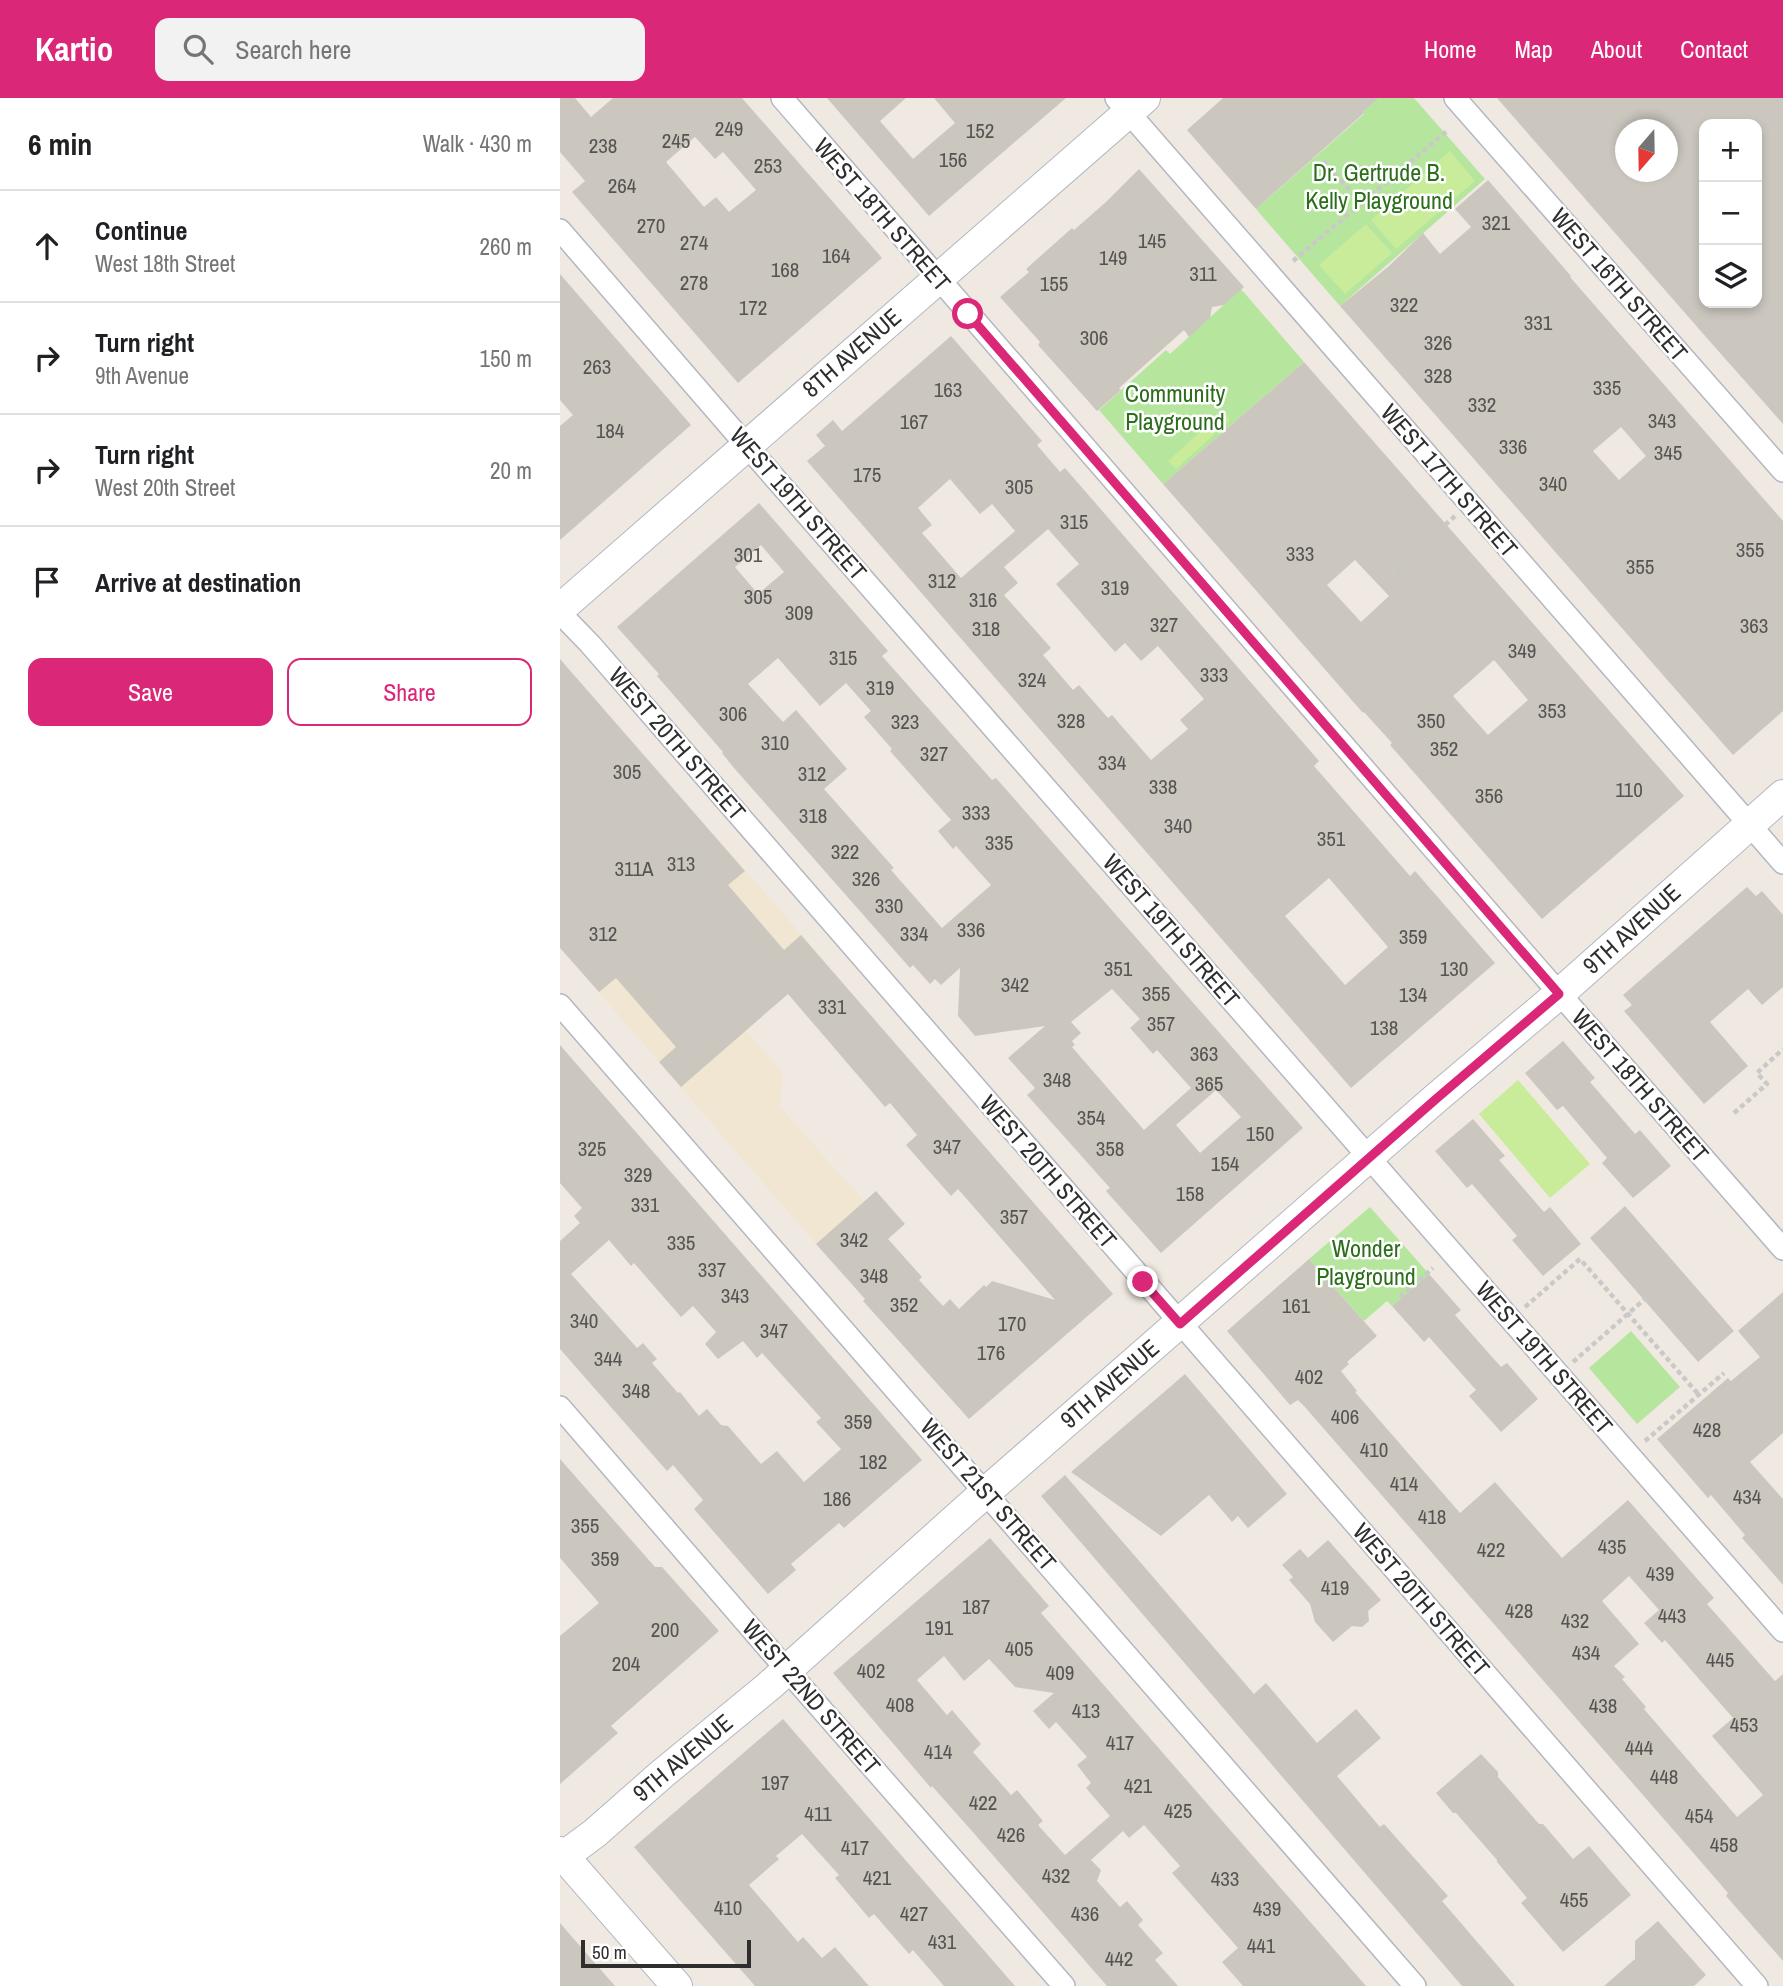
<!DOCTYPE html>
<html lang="en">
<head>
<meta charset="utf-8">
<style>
	body { margin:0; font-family:"Archivo Narrow",sans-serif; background:#f2f2f2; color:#202124 }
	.controls { position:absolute; right:21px; top:21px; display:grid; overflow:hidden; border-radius:14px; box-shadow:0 4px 10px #0003 }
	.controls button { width:63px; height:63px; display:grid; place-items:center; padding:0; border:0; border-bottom:2px solid #e0e0e0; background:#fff; color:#202124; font:35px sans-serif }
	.compass { position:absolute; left:1055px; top:21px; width:63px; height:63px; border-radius:50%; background:#fff; box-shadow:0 4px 10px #0003; rotate:200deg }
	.scale { position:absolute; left:21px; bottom:18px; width:170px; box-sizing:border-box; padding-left:7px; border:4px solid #2e2e2e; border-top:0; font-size:19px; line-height:24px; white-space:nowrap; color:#2e2e2e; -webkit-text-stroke:5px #fff; paint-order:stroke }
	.stop { position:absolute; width:21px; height:21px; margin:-16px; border:5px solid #db2777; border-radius:50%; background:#fff }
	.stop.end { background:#db2777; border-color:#fff; box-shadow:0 2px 7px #0008 }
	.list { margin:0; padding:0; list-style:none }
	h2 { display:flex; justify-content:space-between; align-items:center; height:91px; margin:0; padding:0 28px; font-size:30px }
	h2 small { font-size:23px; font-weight:400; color:#757577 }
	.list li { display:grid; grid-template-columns:46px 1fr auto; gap:21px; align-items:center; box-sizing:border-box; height:112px; padding:0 28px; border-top:2px solid #e0e0e0 }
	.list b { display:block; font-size:26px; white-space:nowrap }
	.list p { margin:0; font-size:23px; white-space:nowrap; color:#757577 }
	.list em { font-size:23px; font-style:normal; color:#757577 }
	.actions { display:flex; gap:14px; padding:21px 28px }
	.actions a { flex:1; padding:16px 0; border:2px solid #db2777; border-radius:14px; text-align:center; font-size:24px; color:#db2777 }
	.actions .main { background:#db2777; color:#fff }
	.icon { flex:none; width:38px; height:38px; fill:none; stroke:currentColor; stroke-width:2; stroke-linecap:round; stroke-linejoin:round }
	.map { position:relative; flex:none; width:1223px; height:1888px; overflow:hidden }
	header { display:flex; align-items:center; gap:42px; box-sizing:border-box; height:98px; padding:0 35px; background:#db2777; color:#fff }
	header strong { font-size:33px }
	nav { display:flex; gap:38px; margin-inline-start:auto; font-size:24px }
	.search { width:490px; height:63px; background:#f2f2f2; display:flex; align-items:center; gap:18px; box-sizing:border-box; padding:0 24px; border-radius:14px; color:#757577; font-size:26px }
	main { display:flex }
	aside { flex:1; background:#fff }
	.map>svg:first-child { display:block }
</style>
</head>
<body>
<header>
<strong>Kartio</strong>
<div class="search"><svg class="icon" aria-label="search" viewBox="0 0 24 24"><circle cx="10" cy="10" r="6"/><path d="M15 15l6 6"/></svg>Search here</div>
<nav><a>Home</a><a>Map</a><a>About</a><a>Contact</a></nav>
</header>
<main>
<aside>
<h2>6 min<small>Walk · 430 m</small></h2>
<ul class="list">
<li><svg class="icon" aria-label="ahead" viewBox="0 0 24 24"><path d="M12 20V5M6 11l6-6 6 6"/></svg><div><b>Continue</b><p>West 18th Street</p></div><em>260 m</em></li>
<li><svg class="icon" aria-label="right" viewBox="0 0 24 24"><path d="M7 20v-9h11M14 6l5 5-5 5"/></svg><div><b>Turn right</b><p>9th Avenue</p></div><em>150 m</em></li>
<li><svg class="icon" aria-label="right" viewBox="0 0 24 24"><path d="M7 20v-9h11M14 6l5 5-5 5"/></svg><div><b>Turn right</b><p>West 20th Street</p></div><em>20 m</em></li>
<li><svg class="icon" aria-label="arrive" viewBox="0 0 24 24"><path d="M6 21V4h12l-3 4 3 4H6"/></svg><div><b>Arrive at destination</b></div></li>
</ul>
<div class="actions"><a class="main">Save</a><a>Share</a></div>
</aside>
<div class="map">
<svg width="1223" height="1888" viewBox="0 0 1223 1888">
	<rect width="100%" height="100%" fill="#efe9e1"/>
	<path fill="#f0e6d1" d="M162,746L265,864L186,932L223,976L220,1009L304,1103L256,1146L19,871Z"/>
	<path fill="#b6e59e" d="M819,0H854L925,81L780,208L696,111L804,16L803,14Z
		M681,191L744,264L603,386L539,312L606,252L610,256Z
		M810,1109L869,1176L832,1208L827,1203L804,1223L749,1161Z
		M1071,1233L1120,1289L1077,1326L1029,1270Z"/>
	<path fill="#c9ec9a" d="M890,53L915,83L836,151L811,122Z
		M806,126L832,155L785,196L759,167Z
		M663,313L670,322L616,371L608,363Z
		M958,982L1030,1066L990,1100L919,1016Z"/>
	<path fill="#cbc7bf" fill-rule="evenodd" d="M0,0H15L31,19L53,0H182L322,160L178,285L12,94L25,83L0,54ZM135,39L155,61L163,54L196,92L169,114L156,99L144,109L106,64Z
		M267,0H346L320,23L353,61L395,25L374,0H506L369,118Z
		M663,0H819L803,14L804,15L696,111L627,32Z
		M937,0H1223V326L1153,247ZM1144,26H1197V205H1144ZM1066,32H1108V74H1066Z
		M579,71L684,189L664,207L652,209L650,220L629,239L624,232L559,290L561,292L537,313L478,247L480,244L440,199L469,174L466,171L512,130L514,132L546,104Z
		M928,82L1011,178L1010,179L1223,423V613L1173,657L780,208L829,168L863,135L880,156L911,129L895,111ZM1061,329L1086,358L1059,382L1033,353Z
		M0,176L131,327L0,442V328L13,317L0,302Z
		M391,238L482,343L477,347L500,374L505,370L759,663L754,668L850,778L855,773L935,865L791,990L247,363L265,348L256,337L273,322L282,333ZM390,381L420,416L432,406L455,433L401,480L362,435L372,427L358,410ZM488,431L519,466L496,486L555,554L565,545L581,563L598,548L644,601L620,622L628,631L591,662L552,617L548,620L519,587L513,592L483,557L491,550L444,497L458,485L444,469ZM769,780L828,849L785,887L725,818Z
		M744,264L1124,698L982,821L830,647L832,645L804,614L803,615L603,386ZM795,462L829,498L801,524L767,487ZM934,562L968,602L928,637L893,598Z
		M199,405L328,553L322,558L432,682L436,680L743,1030L601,1155L546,1093L550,1090L467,997L475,990L448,960L485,928L415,938L398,918L400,870L381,887L375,881L370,886L353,867L350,870L174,670L162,655L163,654L97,578L99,576L57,529ZM201,447L224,474L198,496L175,469ZM218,560L260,608L286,585L311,613L304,619L332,651L330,653L391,722L378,733L393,751L396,748L431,787L382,830L331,772L334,770L264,691L287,671L236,612L223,624L188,586ZM552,891L580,921L570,930L593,956L597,952L631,990L584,1032L512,949L515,947L512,943L521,935L511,924ZM656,992L681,1019L640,1055L616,1027Z
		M0,561L185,773L168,787L224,852L241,837L553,1196L409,1321L303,1203L305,1201L256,1146L316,1093L345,1126L328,1141L362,1179L359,1182L383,1208L390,1201L399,1211L424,1187L426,1189L432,1183L495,1202L398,1091L391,1098L346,1047L357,1037L330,1005L325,1009L228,896L121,989L99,964L116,949L56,880L39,894L0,850Z
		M1187,789L1196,798L1202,793L1223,817V889L1202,907L1188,891L1150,924L1188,968L1144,1006L1064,913L1072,907L1063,897Z
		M1003,943L1035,980L1030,984L1075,1036L1080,1032L1111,1068L1073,1100L1042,1065L1047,1060L1003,1008L997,1012L965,975Z
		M0,947L362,1362L284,1430L279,1425L231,1466L236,1472L208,1496L134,1411L143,1402L113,1367L107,1373L0,1251V1143L20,1125L14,1118L22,1110L0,1085ZM49,1142L71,1168L74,1165L121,1219L133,1208L156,1234L145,1246L158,1261L183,1243L197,1260L202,1255L261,1320L256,1324L281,1351L244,1384L217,1353L201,1366L168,1328L161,1327L147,1311L139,1318L120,1294L118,1295L92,1265L97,1261L83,1245L77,1250L11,1176Z
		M913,1021L945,1058L939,1062L984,1114L990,1109L1021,1146L983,1178L952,1142L957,1138L912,1086L907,1090L875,1053Z
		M1065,1108L1174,1233L1138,1264L1030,1140Z
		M749,1161L817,1238L787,1264L789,1266L781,1273L797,1293L795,1294L900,1415L935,1384L1002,1460L1068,1402L1154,1500L1147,1506L1215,1583L1223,1576V1863L1166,1798L1168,1795L1123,1743L744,1308L738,1302L730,1307L667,1233ZM1069,1478L1099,1512L1084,1525L1102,1545L1105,1542L1173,1620L1152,1638L1203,1697L1177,1719L1084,1611L1086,1609L1062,1581L1065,1579L1054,1568L1079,1546L1042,1503Z
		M869,1176L901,1212L895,1217L941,1269L947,1265L978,1301L941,1334L909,1298L916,1292L869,1239L864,1244L832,1208Z
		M1223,1194V1335L1190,1364L1223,1401V1487L1182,1440L1185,1437L1151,1397L1148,1400L1097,1341L1168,1280L1171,1283L1200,1259L1178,1233Z
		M625,1276L727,1396L688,1430L678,1418L672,1424L649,1397L601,1438L511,1374Z
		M0,1361L95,1469H102L159,1533L51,1628L58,1635L0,1686V1538L39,1505L0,1460Z
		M505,1377L694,1596L706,1585L757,1645L796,1611L821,1640L777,1678L820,1729L824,1726L888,1798L882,1803L955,1888H902L481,1398Z
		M430,1440L489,1508L481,1515L806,1888H683L662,1864L678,1850L612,1775L620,1768L584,1727L569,1740L563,1733L531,1762L541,1772L537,1783L560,1809L567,1803L583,1822L578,1827L603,1855L595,1862L618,1888H547L411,1732L372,1688L371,1690L273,1575ZM384,1558L404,1583L429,1561L455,1589L494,1595L473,1613L489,1631L496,1624L527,1659L517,1667L531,1685L526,1690L550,1718L505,1757L478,1727L483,1723L457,1692L451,1697L413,1654L421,1646L392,1612L387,1617L357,1582Z
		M768,1442L821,1502L808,1513L809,1523L802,1529L792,1528L773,1544L755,1524L750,1506L729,1482L733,1479L722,1467L740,1451L748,1460Z
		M223,1621L348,1765L455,1888H384L353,1852L349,1856L314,1816L309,1820L275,1780L279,1777L242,1736L216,1758L219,1761L189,1787L238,1844L243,1839L262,1860L275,1849L309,1888H195L112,1793L74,1749Z
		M921,1656L938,1674V1679L979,1726H983L1013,1761L1029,1748L1071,1797L1003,1854L961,1805L967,1800L937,1764V1762L896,1715H893L876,1695Z
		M1098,1823L1146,1877L1134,1888H1044L1075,1861V1843Z
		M0,1825L55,1888H0Z"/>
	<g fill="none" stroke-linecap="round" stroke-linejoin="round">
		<defs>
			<path id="street" d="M222,0L964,855L1223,1151
				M556,0L1223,765
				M895,0L1223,373
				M0,132L186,347L1223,1533
				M0,515L30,546L1197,1888
				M0,907L855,1888
				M0,1309L227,1572L504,1888"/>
			<path id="secondary" d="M0,511L585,0
				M0,1754L117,1888
				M0,1761L35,1735L102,1676L209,1588L409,1409L875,1001L999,896L1223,697"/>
		</defs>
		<use href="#street" stroke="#b4b7c1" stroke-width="24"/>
		<use href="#secondary" stroke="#b4b7c1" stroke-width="32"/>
		<path stroke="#c9c9c9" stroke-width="4.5" stroke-dasharray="5 3.5" stroke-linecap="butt" d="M763,63L802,105
			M733,163L887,33
			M885,427L895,418
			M831,474L838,467
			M1174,1015L1207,986L1197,975L1223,951
			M840,1199L873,1170
			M965,1209L1020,1161L1139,1297
			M1013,1264L1086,1200
			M1085,1343L1164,1275"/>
		<use href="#street" stroke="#fff" stroke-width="21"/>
		<use href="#secondary" stroke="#fff" stroke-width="30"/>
	</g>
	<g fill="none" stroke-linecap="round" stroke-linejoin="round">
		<path stroke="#db2777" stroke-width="9" d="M408,216L999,896L876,1001L620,1226L583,1184"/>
	</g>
	<g text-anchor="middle" stroke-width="5" stroke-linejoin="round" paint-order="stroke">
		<g font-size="21" fill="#555452">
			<text x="169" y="38">249</text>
			<text x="420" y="40">152</text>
			<text x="116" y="50">245</text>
			<text x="43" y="55">238</text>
			<text x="393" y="69">156</text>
			<text x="208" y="75">253</text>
			<text x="62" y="95">264</text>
			<text x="936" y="132">321</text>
			<text x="91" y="135">270</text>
			<text x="592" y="150">145</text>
			<text x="134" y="152">274</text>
			<text x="276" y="165">164</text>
			<text x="553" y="167">149</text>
			<text x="225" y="179">168</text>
			<text x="643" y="183">311</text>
			<text x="134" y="192">278</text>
			<text x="494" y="193">155</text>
			<text x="844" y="214">322</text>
			<text x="193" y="217">172</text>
			<text x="978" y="232">331</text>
			<text x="534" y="247">306</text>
			<text x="878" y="252">326</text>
			<text x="37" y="276">263</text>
			<text x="878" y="285">328</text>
			<text x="1047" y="297">335</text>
			<text x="388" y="299">163</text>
			<text x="922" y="314">332</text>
			<text x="1102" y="330">343</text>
			<text x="354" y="331">167</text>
			<text x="50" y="340">184</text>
			<text x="953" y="356">336</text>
			<text x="1108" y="362">345</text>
			<text x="307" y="384">175</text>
			<text x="993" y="393">340</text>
			<text x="459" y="396">305</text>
			<text x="514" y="431">315</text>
			<text x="1190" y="459">355</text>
			<text x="740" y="463">333</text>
			<text x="188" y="464">301</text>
			<text x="1080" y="476">355</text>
			<text x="382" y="490">312</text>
			<text x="555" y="497">319</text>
			<text x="198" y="506">305</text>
			<text x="423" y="509">316</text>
			<text x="239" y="522">309</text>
			<text x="604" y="534">327</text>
			<text x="1194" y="535">363</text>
			<text x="426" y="538">318</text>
			<text x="962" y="560">349</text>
			<text x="283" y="567">315</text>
			<text x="654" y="584">333</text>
			<text x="472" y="589">324</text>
			<text x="320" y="597">319</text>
			<text x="992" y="620">353</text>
			<text x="173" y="623">306</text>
			<text x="511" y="630">328</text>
			<text x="871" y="630">350</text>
			<text x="345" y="631">323</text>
			<text x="215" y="652">310</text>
			<text x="884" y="658">352</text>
			<text x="374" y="663">327</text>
			<text x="552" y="672">334</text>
			<text x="67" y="681">305</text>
			<text x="252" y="683">312</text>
			<text x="603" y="696">338</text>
			<text x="1069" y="699">110</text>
			<text x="929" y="705">356</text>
			<text x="416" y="722">333</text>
			<text x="253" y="725">318</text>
			<text x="618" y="735">340</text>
			<text x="771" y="748">351</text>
			<text x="439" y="752">335</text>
			<text x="285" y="761">322</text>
			<text x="121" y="773">313</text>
			<text x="74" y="778">311A</text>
			<text x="306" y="788">326</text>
			<text x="329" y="815">330</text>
			<text x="411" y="839">336</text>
			<text x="43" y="843">312</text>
			<text x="354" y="843">334</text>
			<text x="853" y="846">359</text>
			<text x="558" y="878">351</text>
			<text x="894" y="878">130</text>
			<text x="455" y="894">342</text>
			<text x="596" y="903">355</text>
			<text x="853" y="904">134</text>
			<text x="272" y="916">331</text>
			<text x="601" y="933">357</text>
			<text x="824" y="937">138</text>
			<text x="644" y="963">363</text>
			<text x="497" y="989">348</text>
			<text x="649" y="993">365</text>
			<text x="531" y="1027">354</text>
			<text x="700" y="1043">150</text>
			<text x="387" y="1056">347</text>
			<text x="32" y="1058">325</text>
			<text x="550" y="1058">358</text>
			<text x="665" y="1073">154</text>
			<text x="78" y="1084">329</text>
			<text x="630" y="1103">158</text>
			<text x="85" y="1114">331</text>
			<text x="454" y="1126">357</text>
			<text x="294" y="1149">342</text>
			<text x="121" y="1152">335</text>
			<text x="152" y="1179">337</text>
			<text x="314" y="1185">348</text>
			<text x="175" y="1205">343</text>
			<text x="344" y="1214">352</text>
			<text x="736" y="1215">161</text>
			<text x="24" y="1230">340</text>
			<text x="452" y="1233">170</text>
			<text x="214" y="1240">347</text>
			<text x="431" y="1262">176</text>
			<text x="48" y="1268">344</text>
			<text x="749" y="1286">402</text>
			<text x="76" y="1300">348</text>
			<text x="785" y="1326">406</text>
			<text x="298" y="1331">359</text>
			<text x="1147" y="1339">428</text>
			<text x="814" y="1359">410</text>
			<text x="313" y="1371">182</text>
			<text x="844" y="1393">414</text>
			<text x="1187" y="1406">434</text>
			<text x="277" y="1408">186</text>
			<text x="872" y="1426">418</text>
			<text x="25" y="1435">355</text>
			<text x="1052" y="1456">435</text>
			<text x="931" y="1459">422</text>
			<text x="45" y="1468">359</text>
			<text x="1100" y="1483">439</text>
			<text x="775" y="1497">419</text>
			<text x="416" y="1516">187</text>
			<text x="959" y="1520">428</text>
			<text x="1112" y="1525">443</text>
			<text x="1015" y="1530">432</text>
			<text x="379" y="1537">191</text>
			<text x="105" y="1539">200</text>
			<text x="459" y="1558">405</text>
			<text x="1026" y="1562">434</text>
			<text x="1160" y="1569">445</text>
			<text x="66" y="1573">204</text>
			<text x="311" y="1580">402</text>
			<text x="500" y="1582">409</text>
			<text x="340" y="1614">408</text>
			<text x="1043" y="1615">438</text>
			<text x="526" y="1620">413</text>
			<text x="1184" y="1634">453</text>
			<text x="560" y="1652">417</text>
			<text x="1079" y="1657">444</text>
			<text x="378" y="1661">414</text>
			<text x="1104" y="1686">448</text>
			<text x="215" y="1692">197</text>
			<text x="578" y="1695">421</text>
			<text x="423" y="1712">422</text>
			<text x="618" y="1720">425</text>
			<text x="258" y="1723">411</text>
			<text x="1139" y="1725">454</text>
			<text x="451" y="1744">426</text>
			<text x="1164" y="1754">458</text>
			<text x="295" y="1757">417</text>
			<text x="496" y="1785">432</text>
			<text x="317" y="1787">421</text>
			<text x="665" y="1788">433</text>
			<text x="1014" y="1809">455</text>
			<text x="168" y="1817">410</text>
			<text x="707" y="1818">439</text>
			<text x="354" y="1823">427</text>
			<text x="525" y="1823">436</text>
			<text x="382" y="1851">431</text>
			<text x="701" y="1855">441</text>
			<text x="559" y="1868">442</text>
		</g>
		<g font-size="24" fill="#2c6e1b" stroke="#fff">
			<text x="819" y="83">Dr. Gertrude B.<tspan x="819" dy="28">Kelly Playground</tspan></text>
			<text x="615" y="304">Community<tspan x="615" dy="28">Playground</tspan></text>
			<text x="806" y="1159">Wonder<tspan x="806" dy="28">Playground</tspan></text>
		</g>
		<g font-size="24" fill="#2e2e2e" stroke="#fff">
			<text transform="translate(322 117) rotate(49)" y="8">WEST 18TH STREET</text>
			<text transform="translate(1059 187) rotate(49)" y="8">WEST 16TH STREET</text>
			<text transform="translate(292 255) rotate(-41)" y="8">8TH AVENUE</text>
			<text transform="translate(889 383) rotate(49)" y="8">WEST 17TH STREET</text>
			<text transform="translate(238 406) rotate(49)" y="8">WEST 19TH STREET</text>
			<text transform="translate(117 646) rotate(49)" y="8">WEST 20TH STREET</text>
			<text transform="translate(1072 831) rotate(-42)" y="8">9TH AVENUE</text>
			<text transform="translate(611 833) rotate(49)" y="8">WEST 19TH STREET</text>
			<text transform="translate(1080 988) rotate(49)" y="8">WEST 18TH STREET</text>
			<text transform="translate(488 1074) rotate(49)" y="8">WEST 20TH STREET</text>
			<text transform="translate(984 1260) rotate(49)" y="8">WEST 19TH STREET</text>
			<text transform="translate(550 1286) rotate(-41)" y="8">9TH AVENUE</text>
			<text transform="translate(428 1397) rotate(49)" y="8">WEST 21ST STREET</text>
			<text transform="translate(861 1502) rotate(49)" y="8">WEST 20TH STREET</text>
			<text transform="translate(251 1599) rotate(49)" y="8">WEST 22ND STREET</text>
			<text transform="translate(123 1660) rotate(-40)" y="8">9TH AVENUE</text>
		</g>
	</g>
</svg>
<div class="controls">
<button>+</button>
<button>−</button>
<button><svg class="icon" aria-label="layers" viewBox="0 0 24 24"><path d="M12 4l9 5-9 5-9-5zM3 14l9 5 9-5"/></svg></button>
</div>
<svg class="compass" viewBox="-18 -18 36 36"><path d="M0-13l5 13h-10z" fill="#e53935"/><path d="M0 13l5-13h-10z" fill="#757577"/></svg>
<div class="scale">50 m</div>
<div class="stop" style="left:408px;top:216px"></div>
<div class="stop end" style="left:583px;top:1184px"></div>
</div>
</main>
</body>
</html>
